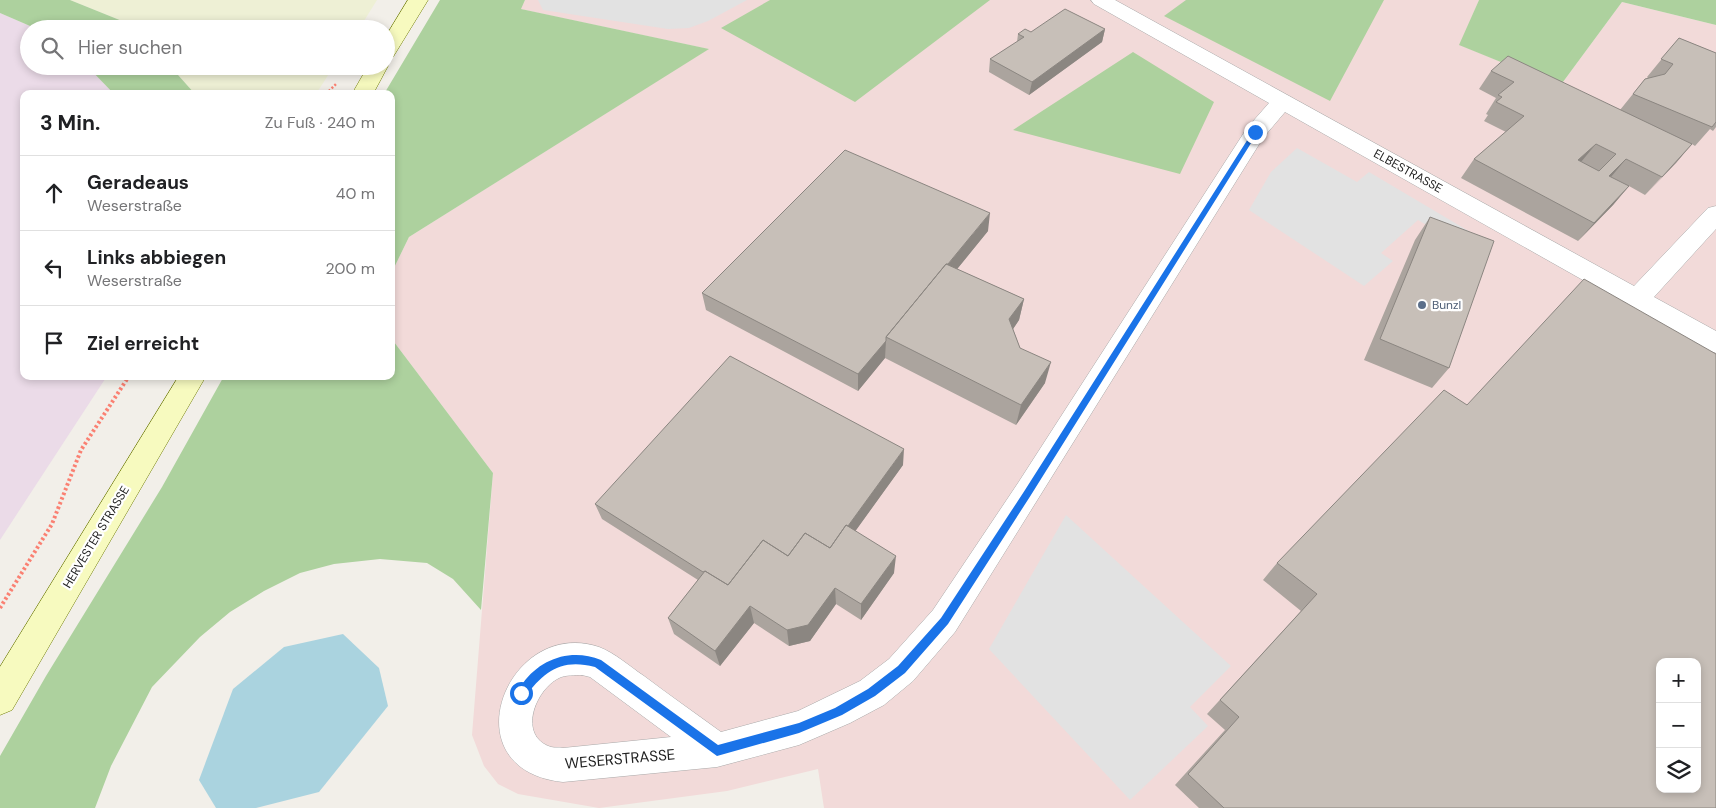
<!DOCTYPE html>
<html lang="de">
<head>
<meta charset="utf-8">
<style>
	body { margin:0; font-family:"DM Sans",sans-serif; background:#f6f6f6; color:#202124 }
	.controls { position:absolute; right:15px; bottom:15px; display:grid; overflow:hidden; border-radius:10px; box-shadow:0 2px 8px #0003 }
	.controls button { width:45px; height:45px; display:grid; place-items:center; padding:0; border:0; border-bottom:1px solid #e0e0e0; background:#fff; color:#202124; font:25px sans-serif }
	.stop { position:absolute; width:15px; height:15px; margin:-11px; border:4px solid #1a73e8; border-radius:50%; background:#fff }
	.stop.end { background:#1a73e8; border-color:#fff; box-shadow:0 1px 5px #0008 }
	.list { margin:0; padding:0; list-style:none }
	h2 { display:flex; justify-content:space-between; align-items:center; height:65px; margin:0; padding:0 20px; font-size:21px }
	h2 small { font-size:16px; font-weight:400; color:#757577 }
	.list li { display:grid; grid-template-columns:32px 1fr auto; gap:15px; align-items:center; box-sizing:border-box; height:75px; padding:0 20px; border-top:1px solid #e0e0e0 }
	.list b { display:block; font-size:19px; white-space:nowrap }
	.list p { margin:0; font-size:16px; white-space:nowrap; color:#757577 }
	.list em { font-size:16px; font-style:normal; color:#757577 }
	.icon { flex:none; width:28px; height:28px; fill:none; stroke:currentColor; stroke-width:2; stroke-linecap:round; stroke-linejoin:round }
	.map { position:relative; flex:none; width:1716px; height:808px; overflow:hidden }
	.search { position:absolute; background:#fff; box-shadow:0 2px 8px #0003; left:20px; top:20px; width:375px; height:55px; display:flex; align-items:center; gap:12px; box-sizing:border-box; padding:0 18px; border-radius:28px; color:#757577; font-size:19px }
	.panel { position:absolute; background:#fff; box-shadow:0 2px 8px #0003; left:20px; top:90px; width:375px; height:290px; border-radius:10px }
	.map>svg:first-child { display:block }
</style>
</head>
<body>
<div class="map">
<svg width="1716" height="808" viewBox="0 0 1716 808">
	<rect width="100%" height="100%" fill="#f2efe9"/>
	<path fill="#f2dad9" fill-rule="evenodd" d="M525,0H1479L1460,45L1560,86L1622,2L1716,25V808H824L818,769L727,791L599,808L518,794L498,784L484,766L472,735L493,473L391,338V274L409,237L708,49L520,9ZM1660,662H1697V789H1660Z"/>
	<path fill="#ebdbe8" d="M0,13L37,29H29V66H87L114,94H24V376H107L0,540Z"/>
	<path fill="#eef0d5" d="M70,0H377L359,29H135L132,25Z
		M170,66H334L316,94H195Z"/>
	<path fill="#add19e" d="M0,0H70L132,25L135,29H37L0,13Z
		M440,0H525L521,9L709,49L409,237L391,274V94H384Z
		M770,0H990L855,102L721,28Z
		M1186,0H1384L1330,101L1164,16Z
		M1479,0H1716V25L1622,2L1560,86L1459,45Z
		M1133,52L1214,102L1180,174L1013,130Z
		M87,66H170L195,94H114Z
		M391,338L493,473L481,610L453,579L427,563L380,559L334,564L300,573L264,591L230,612L200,637L152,687L111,766L95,808H0V756L46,676L162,487L224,376H391Z"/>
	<path fill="#e2e2e2" d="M538,0H747L708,21L689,28L668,29L543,10Z
		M1297,148L1357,182L1369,172L1472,233L1458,244L1418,220L1381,253L1393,261L1364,286L1249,210L1271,172Z
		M1066,515L1231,666L1190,707L1208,726L1130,800L989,649Z"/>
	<path fill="#aad3df" d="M343,634L379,668L388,706L319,792L256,808H216L199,780L233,689L284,647Z"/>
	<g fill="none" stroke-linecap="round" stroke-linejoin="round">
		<defs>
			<path id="minor" d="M1091,0H1115L1634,286L1708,208L1716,206V229L1654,297L1716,331V353L1707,350L1285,112L1263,138L955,632L913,681L884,705L850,723L799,745L717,767L563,782C447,770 507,616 599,647C615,653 629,666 644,676C669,695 695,713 721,732L798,711L860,681L889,659L933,610L1018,483L1247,128L1269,103L1094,4ZM582,675L590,677L671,737L563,748C559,747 555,748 551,747C517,736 535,690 559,678C565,675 575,675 582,675Z"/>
			<path id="secondary" d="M408,0H428L393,57L386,59V36Z
				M386,63L388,66L373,94H352L368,66H386Z
				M179,376H206L12,710L0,715V667Z"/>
		</defs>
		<use href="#minor" stroke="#a9a9a9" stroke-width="1"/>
		<use href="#secondary" stroke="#707d05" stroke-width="1"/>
		<path stroke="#fa8072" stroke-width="2.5" stroke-dasharray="2 2" stroke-linecap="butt" d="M326,94L336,84"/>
		<path stroke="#fa8072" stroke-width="4" stroke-dasharray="2.5 2.5" stroke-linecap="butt" d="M0,608L52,524L81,450L129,376"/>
		<use href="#minor" fill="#fff" fill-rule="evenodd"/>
		<use href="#secondary" fill="#f7fabf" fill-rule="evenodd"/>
	</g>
	<path fill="#aba49e" d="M1105,29L1102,42L1029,95L989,72L990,59L1017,42L1018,34L1031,32Z
		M1679,38L1716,53V127L1713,131L1710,129L1695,146L1692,144L1645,195L1629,186L1613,205L1578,241L1461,178L1474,159L1506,132L1484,121L1488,115L1486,114L1496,98L1479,89L1491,71L1620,110L1645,79L1648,78L1647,77Z
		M1430,217L1449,368L1432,388L1364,360L1415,240Z
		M988,231L957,269L1024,299L1019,320L1013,329L1020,348L1045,383L1016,425L885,358L858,391L706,310L702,293Z
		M903,465L855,531L894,573L861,620L836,604L810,641L789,646L754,623L720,666L674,634L668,618L698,580L602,519L595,504Z
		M1277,563L1716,808H1199L1175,785L1225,730L1207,714L1301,611L1263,580Z"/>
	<path fill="#8b8681" d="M1105,29L1102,42L1029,95L1032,82Z
		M1596,144L1581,162L1578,160Z
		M1692,144L1676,163L1645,195L1662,177Z
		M1626,159L1611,177L1609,176Z
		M1629,186L1613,205L1578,241L1594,223Z
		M990,213L988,231L898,342L888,338Z
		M1024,299L1019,320L1005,341L1009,319Z
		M886,341L885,358L858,391V374Z
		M1051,362L1045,383L1016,425L1021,405Z
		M904,449L903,465L831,565L830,551Z
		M896,556L894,573L861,620V604Z
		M835,588L836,604L810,641L789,646L787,630Z
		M750,606L754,623L720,666L715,651Z"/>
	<path fill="#c7bfb8" stroke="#8b8681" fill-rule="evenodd" d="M1065,9L1105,29L1032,82L990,59L1024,37L1018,34L1025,29L1031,32Z
		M1679,38L1716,53V122L1712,127L1633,94L1645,79L1665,74L1673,64L1661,59Z
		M1508,56L1692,144L1662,177L1626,159L1609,176L1629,186L1594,223L1474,159L1524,116L1496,102L1502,97L1498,95L1514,82L1491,71ZM1596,144L1616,154L1599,171L1578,160Z
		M845,150L990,213L948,264H946L886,337V341L858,374L702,293Z
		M1430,217L1494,241L1449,368L1380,339Z
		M946,264L1024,299L1009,319L1020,348L1051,362L1021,405L886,337Z
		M1584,279L1716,354V808H1224L1188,774L1239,717L1220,700L1317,594L1277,563L1444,390L1467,405ZM1660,662H1697V789H1660Z
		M730,356L904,449L848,526L846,525L830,548L805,533L788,556L763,540L728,585L705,571L703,572L595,504Z
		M846,525L896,556L861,604L835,588L808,625L787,630L750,606L715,651L668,618L705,571L728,585L763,540L788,556L805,533L830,548Z"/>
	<path fill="#1a73e8" d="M1253,131L1258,132L1031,495L948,624L905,673L875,696L842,715L799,733L717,756L595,667C562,658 544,671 525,697H518C516,691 519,688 523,683C541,658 572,648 601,660L718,745L799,723L835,708L868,689L898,666L941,618L1025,490Z"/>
	<circle fill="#5c6f8a" stroke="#fff" stroke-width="2" cx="1422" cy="305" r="5"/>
	<g text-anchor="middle" stroke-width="4.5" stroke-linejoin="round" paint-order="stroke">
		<g font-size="12" fill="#222" stroke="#fff">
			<text transform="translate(1408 171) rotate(29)" y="4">ELBESTRASSE</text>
			<text transform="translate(96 537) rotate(-59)" y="4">HERVESTER STRASSE</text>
		</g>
		<g font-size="12" fill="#4e5e75" stroke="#fff" text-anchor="start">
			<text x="1432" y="309">Bunzl</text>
		</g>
		<g font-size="15" fill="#222" stroke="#fff">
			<text transform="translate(620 759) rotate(-5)" y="5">WESERSTRASSE</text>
		</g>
	</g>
</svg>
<div class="controls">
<button>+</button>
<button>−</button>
<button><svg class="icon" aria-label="layers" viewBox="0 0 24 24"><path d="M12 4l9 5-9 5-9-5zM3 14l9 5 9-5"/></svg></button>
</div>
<div class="stop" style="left:521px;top:693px"></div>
<div class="stop end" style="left:1255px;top:132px"></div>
<div class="search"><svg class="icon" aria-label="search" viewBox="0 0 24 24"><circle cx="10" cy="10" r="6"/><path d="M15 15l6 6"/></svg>Hier suchen</div>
<section class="panel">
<h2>3 Min.<small>Zu Fuß · 240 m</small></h2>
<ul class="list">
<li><svg class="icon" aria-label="ahead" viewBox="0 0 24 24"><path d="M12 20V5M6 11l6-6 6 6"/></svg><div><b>Geradeaus</b><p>Weserstraße</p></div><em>40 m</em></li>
<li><svg class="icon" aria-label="left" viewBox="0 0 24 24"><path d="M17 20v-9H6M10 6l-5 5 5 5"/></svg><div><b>Links abbiegen</b><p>Weserstraße</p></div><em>200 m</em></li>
<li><svg class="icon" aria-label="arrive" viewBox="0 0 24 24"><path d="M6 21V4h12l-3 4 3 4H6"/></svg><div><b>Ziel erreicht</b></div></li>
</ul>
</section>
</div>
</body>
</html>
